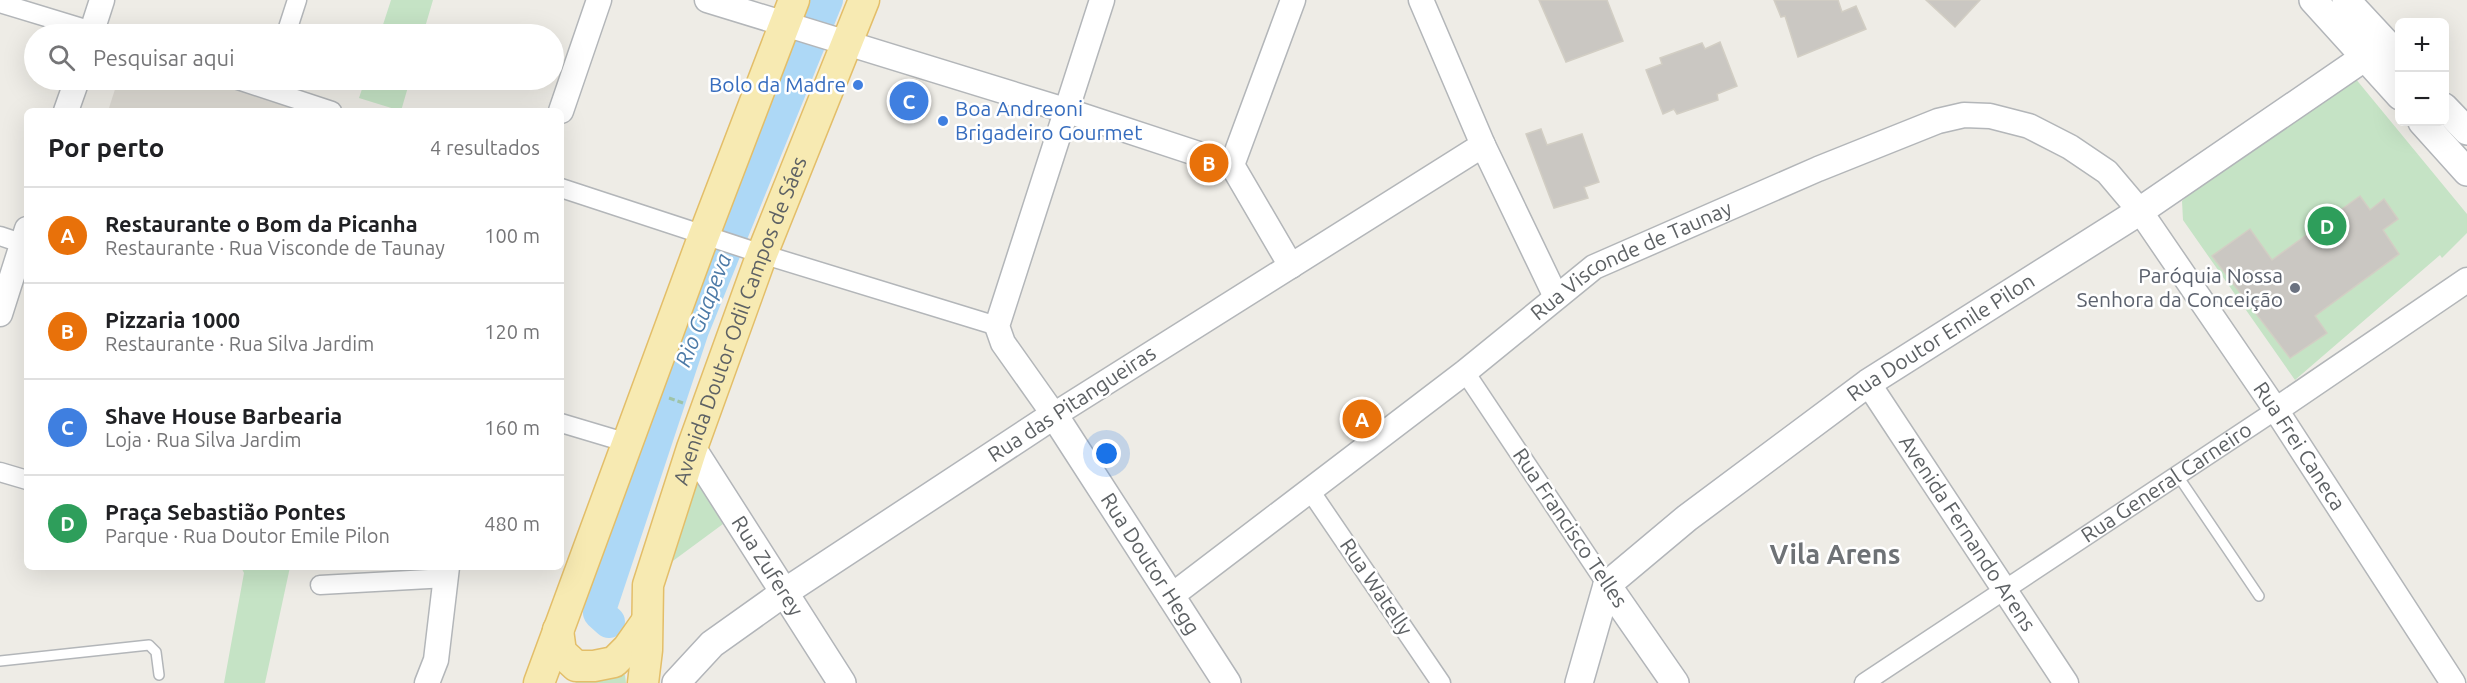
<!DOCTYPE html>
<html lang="pt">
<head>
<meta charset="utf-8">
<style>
	body { margin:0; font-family:Ubuntu,sans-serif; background:#f6f6f6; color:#202124 }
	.controls { position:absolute; right:18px; top:18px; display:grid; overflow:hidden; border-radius:9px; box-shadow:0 6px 24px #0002 }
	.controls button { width:54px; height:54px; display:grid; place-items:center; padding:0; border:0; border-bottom:2px solid #e0e0e0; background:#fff; color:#202124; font:30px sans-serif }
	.you { position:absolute; left:1107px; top:454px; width:21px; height:21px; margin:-15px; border:4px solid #fff; border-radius:50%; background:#1a73e8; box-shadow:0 0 0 9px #1a73e833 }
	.badge { display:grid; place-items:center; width:39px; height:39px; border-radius:50%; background:#d84a42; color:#fff; font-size:20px; font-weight:700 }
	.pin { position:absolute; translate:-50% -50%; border:3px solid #fff; box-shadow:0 2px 6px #0006 }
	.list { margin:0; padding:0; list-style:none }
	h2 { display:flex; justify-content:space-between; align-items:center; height:78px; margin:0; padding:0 24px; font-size:26px }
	h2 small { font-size:20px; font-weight:400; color:#757577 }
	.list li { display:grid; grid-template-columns:39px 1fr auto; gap:18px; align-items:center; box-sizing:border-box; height:96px; padding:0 24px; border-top:2px solid #e0e0e0 }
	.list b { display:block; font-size:22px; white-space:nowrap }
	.list p { margin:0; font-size:20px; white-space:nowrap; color:#757577 }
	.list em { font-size:20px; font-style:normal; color:#757577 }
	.icon { flex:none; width:33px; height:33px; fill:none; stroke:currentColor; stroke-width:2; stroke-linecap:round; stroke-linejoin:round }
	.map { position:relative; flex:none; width:2467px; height:683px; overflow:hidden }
	.search { position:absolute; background:#fff; box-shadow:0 6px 24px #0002; left:24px; top:24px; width:540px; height:66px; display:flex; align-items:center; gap:15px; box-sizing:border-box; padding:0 21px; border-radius:33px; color:#757577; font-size:22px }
	.panel { position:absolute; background:#fff; box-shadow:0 6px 24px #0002; left:24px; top:108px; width:540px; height:462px; border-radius:9px }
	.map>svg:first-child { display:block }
</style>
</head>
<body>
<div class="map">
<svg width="2467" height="683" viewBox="0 0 2467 683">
	<rect width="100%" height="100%" fill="#eeece6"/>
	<path fill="#dedbd4" d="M118,80H209L309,111H108Z"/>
	<path fill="#c5e3c5" d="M391,0H433L423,34H380Z
		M2355,78L2467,214V233L2442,258L2440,255L2295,380L2183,220L2182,201L2201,182Z
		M365,80H410L401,111L359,98Z
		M696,481L702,483L723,524L662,569Z
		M241,567H290L265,683H224L244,573Z
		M618,669L625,675L626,683H575L579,679Z"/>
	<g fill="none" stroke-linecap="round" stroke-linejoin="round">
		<path stroke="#add8f6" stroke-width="32" d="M609,622L599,613L693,330L827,0"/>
	</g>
	<path fill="#cac7c2" stroke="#d2cec4" stroke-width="1.5" d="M1539,0H1607L1623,41L1566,62Z
		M1774,0H1838L1842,12L1856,6L1866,29L1798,57L1785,16L1781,17Z
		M1926,0H1980L1955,27Z
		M1720,42L1737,86L1717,94L1718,100L1677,114L1674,109L1663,114L1646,70L1662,64L1660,58L1702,43L1705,49Z
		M1541,129L1547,145L1582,134L1599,182L1584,187L1588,198L1554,208L1526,134Z
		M2360,196L2370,210L2384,199L2398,219L2383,230L2399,254L2315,316L2327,333L2290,358L2212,256L2250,229L2272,260Z"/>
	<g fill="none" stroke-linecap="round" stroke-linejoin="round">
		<defs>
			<path id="service" d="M2178,476L2259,596
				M0,661L149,645L156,652L159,675"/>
			<g id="minor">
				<path d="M0,3L102,34"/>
				<path d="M286,34L297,0"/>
				<path d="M238,80L332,111"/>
				<path d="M561,188L762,254L997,326"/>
				<path d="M0,236L27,245"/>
				<path d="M1465,372L1607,585"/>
				<path d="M561,423L628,443"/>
				<path d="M0,472L27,480"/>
				<path d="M1311,492L1441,683"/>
				<path d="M320,585L447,578"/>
				<path id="s1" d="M1864,683L2276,410"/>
			</g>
			<g id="tertiary">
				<path d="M707,0L1068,111L1232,165"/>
				<path d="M1102,0L997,326L1003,343L1054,415L1483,145"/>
				<path d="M1421,0L1483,145L1556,297"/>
				<path d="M91,34L102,0"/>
				<path d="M66,111L77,80"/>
				<path d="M561,111L599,0"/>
				<path d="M1232,165L1293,0"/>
				<path d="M1232,165L1291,266"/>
				<path d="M0,314L27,229"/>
				<path id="s2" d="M1868,383L2066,683"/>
				<path d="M2276,410L2467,280"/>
				<path id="s3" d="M1170,597L1465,372L1594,267L1818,169L1938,121L1964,115L1990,116L2029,126L2070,147L2107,172L2140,211L2276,410L2453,683"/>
				<path d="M427,683L436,660L447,567"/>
			</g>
			<g id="secondary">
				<path d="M2313,0L2400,96"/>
				<path d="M2346,0L2400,58"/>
				<path d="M2444,107L2467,131"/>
				<path d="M2422,122L2467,172"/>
				<path id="s4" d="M692,448L842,683"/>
				<path d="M1607,585L1675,683"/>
				<path id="s5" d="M676,683L712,644L785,592L1054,415L1227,683"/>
				<path id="s6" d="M1579,683L1607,585L1687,518L1868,383L2140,211L2365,57"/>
			</g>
			<g id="primary">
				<path d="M558,630L561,652L576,666H594L614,662L628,648L647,621"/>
				<path d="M539,683L704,235L794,0"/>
				<path id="s7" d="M643,683L647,650L648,585L692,448L762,254L864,0"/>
			</g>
		</defs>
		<use href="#service" stroke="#b3b6b9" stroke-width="12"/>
		<use href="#minor" stroke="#b3b6b9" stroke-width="21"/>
		<use href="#tertiary" stroke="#b3b6b9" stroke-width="27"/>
		<use href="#secondary" stroke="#b2b5b9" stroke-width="30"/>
		<use href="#primary" stroke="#e3be69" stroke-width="33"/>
		<path stroke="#9ec3a8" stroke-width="3" stroke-dasharray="6 3" stroke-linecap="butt" d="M669,398L683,403"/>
		<use href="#service" stroke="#fff" stroke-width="9"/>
		<use href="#minor" stroke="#fff" stroke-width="18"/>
		<use href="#tertiary" stroke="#fff" stroke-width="24"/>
		<use href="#secondary" stroke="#fff" stroke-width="27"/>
		<use href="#primary" stroke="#f7eab2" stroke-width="30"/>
	</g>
	<g fill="#3f7fe0" stroke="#fff" stroke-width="2">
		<circle cx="858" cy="85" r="6"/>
		<circle cx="943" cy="121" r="6"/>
	</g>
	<circle fill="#6b7280" stroke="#fff" stroke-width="2" cx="2295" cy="288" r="6"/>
	<g text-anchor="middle" stroke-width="5" stroke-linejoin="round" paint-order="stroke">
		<g font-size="21" fill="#366cbe" stroke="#fff" text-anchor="end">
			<text x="846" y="92">Bolo da Madre</text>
			<text x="955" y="116" text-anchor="start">Boa Andreoni<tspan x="955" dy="24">Brigadeiro Gourmet</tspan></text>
		</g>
		<g font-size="21" fill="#5d6164" stroke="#fff">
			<text dy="7" stroke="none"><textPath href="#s3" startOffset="573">Rua Visconde de Taunay</textPath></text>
			<text dy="7" stroke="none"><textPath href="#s7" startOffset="378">Avenida Doutor Odil Campos de Sáes</textPath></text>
			<text dy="7" stroke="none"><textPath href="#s6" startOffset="518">Rua Doutor Emile Pilon</textPath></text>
			<text transform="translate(1072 404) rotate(-33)" y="7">Rua das Pitangueiras</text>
			<text dy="7" stroke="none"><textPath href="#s3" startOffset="1430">Rua Frei Caneca</textPath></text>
			<text dy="7" stroke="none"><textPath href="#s1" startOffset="363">Rua General Carneiro</textPath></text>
			<text transform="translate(1570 528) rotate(56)" y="7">Rua Francisco Telles</text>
			<text dy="7" stroke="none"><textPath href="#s2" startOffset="180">Avenida Fernando Arens</textPath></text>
			<text dy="7" stroke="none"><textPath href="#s5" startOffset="642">Rua Doutor Hegg</textPath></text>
			<text dy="7" stroke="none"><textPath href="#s4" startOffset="140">Rua Zuferey</textPath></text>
			<text transform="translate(1376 587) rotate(56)" y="7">Rua Watelly</text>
		</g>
		<g font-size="21" fill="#5b616d" stroke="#fff" text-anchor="end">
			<text x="2283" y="283">Paróquia Nossa<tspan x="2283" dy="24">Senhora da Conceição</tspan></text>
		</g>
		<g font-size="22" font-style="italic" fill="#4c7aa7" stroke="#fff">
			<text transform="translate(703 310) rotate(-69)" y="8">Rio Guapeva</text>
		</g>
		<g font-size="27" font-weight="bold" fill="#6e7276" stroke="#fff">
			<text x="1835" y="564">Vila Arens</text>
		</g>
	</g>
</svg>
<div class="controls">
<button>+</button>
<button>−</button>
</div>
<div class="you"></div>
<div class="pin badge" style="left:1362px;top:419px;background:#e8710a">A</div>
<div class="pin badge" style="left:1209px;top:163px;background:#e8710a">B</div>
<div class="pin badge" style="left:909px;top:101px;background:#3f7fe0">C</div>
<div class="pin badge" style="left:2327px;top:226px;background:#2e9e5b">D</div>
<div class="search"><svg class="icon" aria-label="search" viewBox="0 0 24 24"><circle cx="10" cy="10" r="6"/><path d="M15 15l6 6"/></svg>Pesquisar aqui</div>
<section class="panel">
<h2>Por perto<small>4 resultados</small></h2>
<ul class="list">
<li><span class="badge" style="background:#e8710a">A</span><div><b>Restaurante o Bom da Picanha</b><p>Restaurante · Rua Visconde de Taunay</p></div><em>100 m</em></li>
<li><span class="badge" style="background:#e8710a">B</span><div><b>Pizzaria 1000</b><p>Restaurante · Rua Silva Jardim</p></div><em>120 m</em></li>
<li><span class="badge" style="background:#3f7fe0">C</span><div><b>Shave House Barbearia</b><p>Loja · Rua Silva Jardim</p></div><em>160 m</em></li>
<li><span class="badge" style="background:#2e9e5b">D</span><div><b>Praça Sebastião Pontes</b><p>Parque · Rua Doutor Emile Pilon</p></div><em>480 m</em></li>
</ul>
</section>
</div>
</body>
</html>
